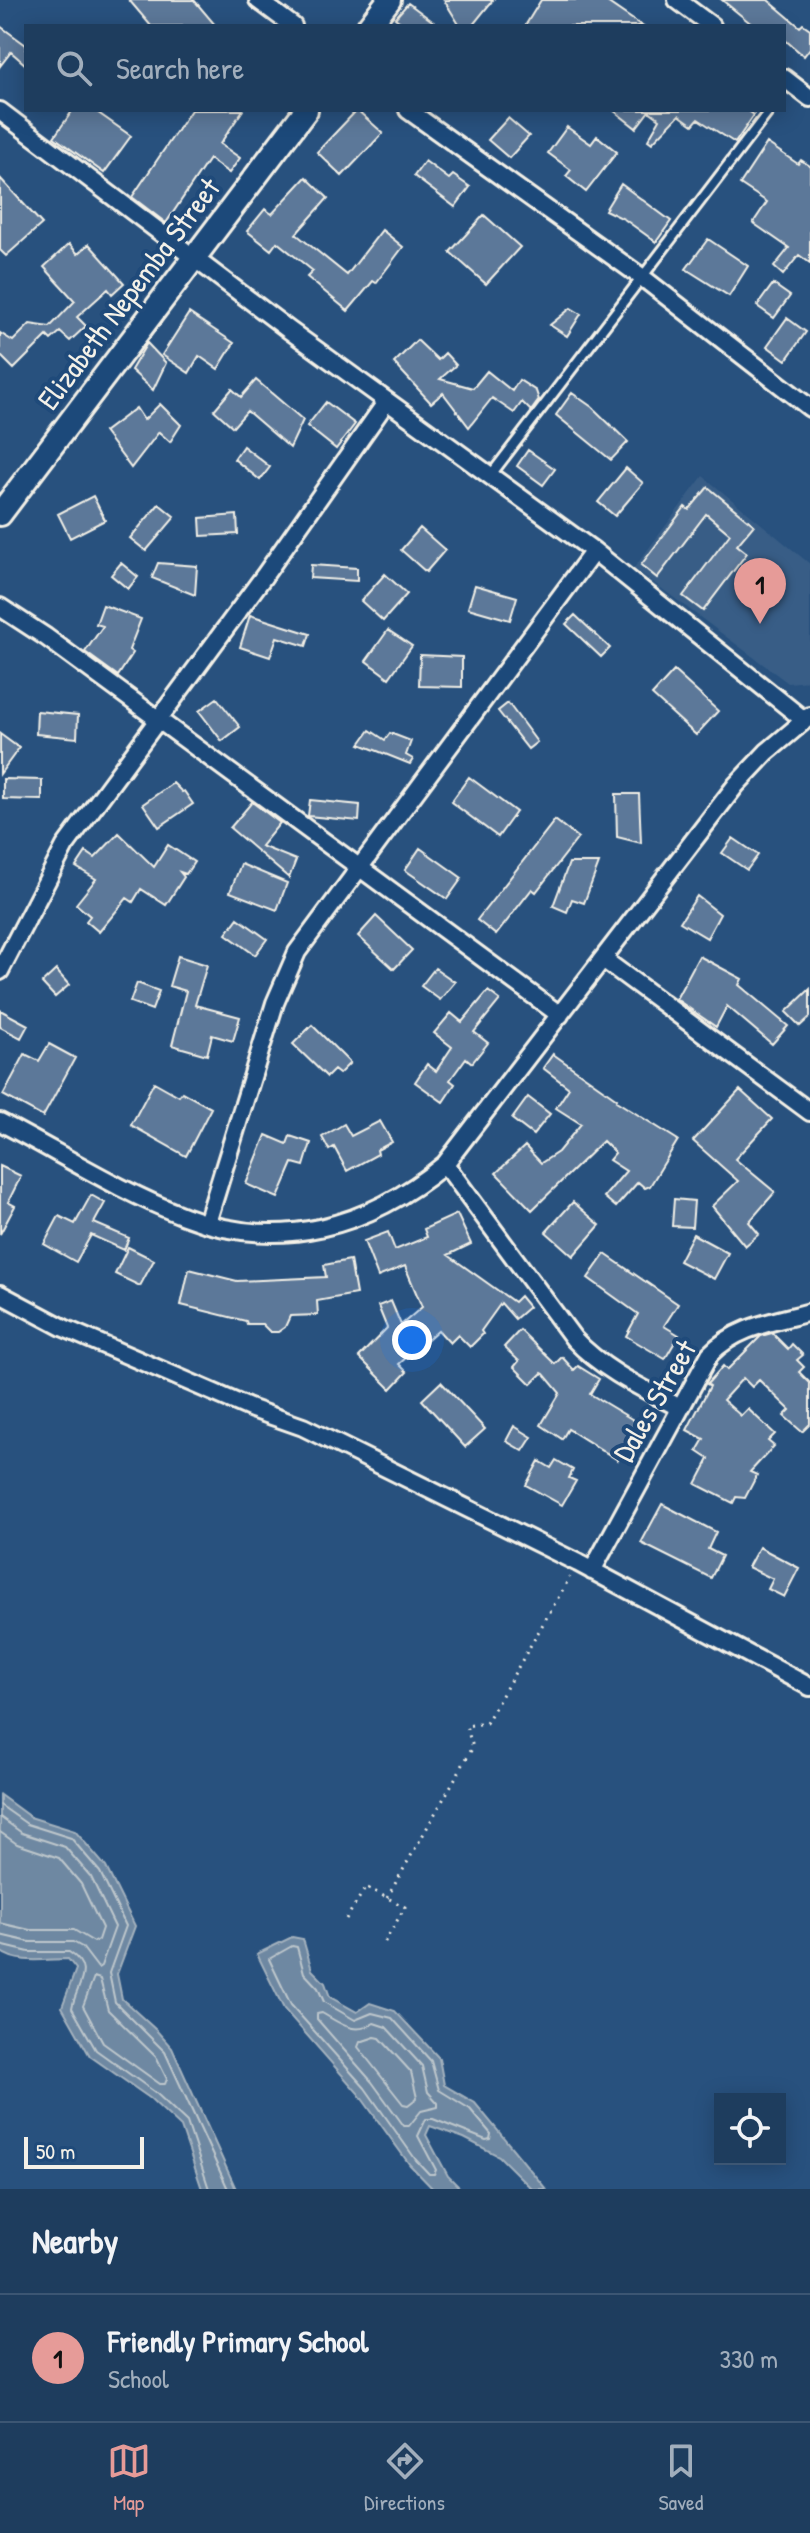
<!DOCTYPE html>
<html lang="en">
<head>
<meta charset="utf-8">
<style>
	body { margin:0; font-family:"Patrick Hand",sans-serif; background:#2b4867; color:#f1f3f6 }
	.controls { position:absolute; right:24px; bottom:24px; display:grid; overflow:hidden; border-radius:0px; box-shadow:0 4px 20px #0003 }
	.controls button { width:72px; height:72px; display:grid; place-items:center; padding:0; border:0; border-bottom:2px solid #3c5673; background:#1e3d5e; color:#f1f3f6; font:40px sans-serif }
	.scale { position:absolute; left:24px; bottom:20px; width:120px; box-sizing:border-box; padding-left:8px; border:4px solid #f4f1e8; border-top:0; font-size:22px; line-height:28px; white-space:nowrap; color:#f4f1e8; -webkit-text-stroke:6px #1f4a7a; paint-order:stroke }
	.you { position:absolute; left:412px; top:1340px; width:28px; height:28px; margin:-20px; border:6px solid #fff; border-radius:50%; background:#1a73e8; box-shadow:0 0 0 12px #1a73e833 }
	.badge { display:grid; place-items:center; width:52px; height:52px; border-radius:50%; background:#e69b98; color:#111; font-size:26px; font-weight:700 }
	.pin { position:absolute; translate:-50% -66px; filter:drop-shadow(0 2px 4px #0008) }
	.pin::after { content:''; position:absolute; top:42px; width:28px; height:24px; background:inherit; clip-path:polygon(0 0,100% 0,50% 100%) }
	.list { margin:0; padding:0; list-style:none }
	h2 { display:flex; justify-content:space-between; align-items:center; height:104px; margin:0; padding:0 32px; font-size:34px }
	h2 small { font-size:26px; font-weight:400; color:#a1aebc }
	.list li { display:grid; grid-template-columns:52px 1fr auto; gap:24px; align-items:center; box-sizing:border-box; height:128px; padding:0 32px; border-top:2px solid #3c5673 }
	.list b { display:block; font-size:30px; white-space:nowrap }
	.list p { margin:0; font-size:26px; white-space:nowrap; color:#a1aebc }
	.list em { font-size:26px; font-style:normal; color:#a1aebc }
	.icon { flex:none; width:44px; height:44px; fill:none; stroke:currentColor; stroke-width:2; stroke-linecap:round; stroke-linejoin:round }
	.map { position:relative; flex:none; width:810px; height:2189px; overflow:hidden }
	.search { position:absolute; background:#1e3d5e; box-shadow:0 4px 20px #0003; left:24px; right:24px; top:24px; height:88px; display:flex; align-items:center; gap:20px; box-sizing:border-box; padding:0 28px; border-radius:0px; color:#a1aebc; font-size:30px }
	.sheet { height:232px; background:#1e3d5e }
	nav { display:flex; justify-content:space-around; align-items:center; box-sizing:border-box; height:112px; border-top:2px solid #3c5673; background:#1e3d5e; font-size:22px; color:#a1aebc }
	nav a { display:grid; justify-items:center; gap:4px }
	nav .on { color:#e69b98 }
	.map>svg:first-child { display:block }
</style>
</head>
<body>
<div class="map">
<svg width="810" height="2189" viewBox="0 0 810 2189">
	<rect width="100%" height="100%" fill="#28517e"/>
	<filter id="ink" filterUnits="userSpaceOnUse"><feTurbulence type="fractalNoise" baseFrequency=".0125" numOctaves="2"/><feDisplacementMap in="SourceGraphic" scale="16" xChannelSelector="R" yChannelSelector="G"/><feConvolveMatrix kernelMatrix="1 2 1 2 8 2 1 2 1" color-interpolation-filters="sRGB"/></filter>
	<g filter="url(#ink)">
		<path fill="#375d86" d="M703,476L810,564V681L788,683L634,568Z"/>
		<path fill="#6e88a2" stroke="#a4b2be" stroke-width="2" d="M0,1795L30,1817L75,1831L106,1867L135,1926L117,1974L122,1999L156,2030L172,2048L236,2189H202L181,2127L151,2099L90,2056L62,2007L76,1969L68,1959C46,1959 18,1965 0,1951Z
			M292,1937L303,1939L312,1970L325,1983L330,1997L357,2012L370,2003L395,2011L439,2058L444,2085L475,2103L546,2189H532L499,2156L464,2138L430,2126L426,2135L448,2176L461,2189H433L410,2165L358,2093L284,2009L257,1954Z"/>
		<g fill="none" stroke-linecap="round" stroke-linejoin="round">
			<path stroke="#bec7cc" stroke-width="2" d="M0,1805L27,1824L71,1838L100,1872L126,1926L109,1973L115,2002L165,2052L228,2189
				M0,1817L22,1833L65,1847L91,1877L115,1927L101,1966L98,1968L82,1947L73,1942H30L0,1935
				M0,1832L17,1844L59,1858L81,1884L102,1928L98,1940L94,1942L74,1930H30L0,1923
				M0,1945L29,1952H69C96,1969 76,1985 72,2008L96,2050L156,2093L187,2122L209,2189
				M292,1946L297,1947L304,1973L318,1988L324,2002L355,2020L372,2013L392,2018L431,2061L439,2090L470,2109L491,2134L490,2139L486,2140L433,2119H426L418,2136L436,2170L434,2174H429L416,2160L365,2088L291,2005L269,1959Z
				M94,1977L100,1979L108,2010L156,2057L167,2079L165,2084H160L103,2043L83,2006Z
				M322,2013C340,2023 354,2036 374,2023L386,2027L422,2066L428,2092L438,2103V2107L421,2111L409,2126H404L372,2082L317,2019V2014Z
				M375,2037L380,2038L411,2072L417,2098L408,2105L403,2104L358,2047L360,2042Z"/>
		</g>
		<path fill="#5b7899" stroke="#f4f1e8" stroke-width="2" d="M129,0H194L216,26H151Z
			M444,0H493L472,26H460Z
			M541,0H604L642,26H525Z
			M722,0H768L800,27L803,24L810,29V48L804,56L784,39V26H754Z
			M408,3L439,26H406L395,18Z
			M0,26L26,45V65L11,52L0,66Z
			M73,110H94L131,136L104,173L54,137Z
			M191,110H243L220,144L240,158L229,173L209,159L166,223L132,197Z
			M357,110L383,133L342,176L317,152Z
			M613,110H747L754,115L735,143L698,119L693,125L679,115L652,143L648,140L660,119L649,111L636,128Z
			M508,118L529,136L509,158L488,140Z
			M567,127L591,144L597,136L617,152L586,192L566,176L571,170L548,153Z
			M767,143L798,164L801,160L810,166V263L799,255L783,275L774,267L789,248L753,223L767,202L740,184Z
			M425,161L449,179L453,175L470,187L455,207L414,176Z
			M306,177L328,198L296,234L347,275L382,230L403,247L376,283L373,281L348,311L307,277L313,271L277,242L271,250L247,231L265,209L272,214Z
			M0,178L42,224L6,256L0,250Z
			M621,184L671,221L656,242L624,219L605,210Z
			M484,215L520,247L486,284L450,252Z
			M708,239L748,266L729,296L686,269Z
			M69,244L78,254L89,244L124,283L112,294L108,289L77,317L86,326L70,341L60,332L51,340L47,336L14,369L0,355V333L13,341L30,324L50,327L75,301L44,267Z
			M773,284L790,296L774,318L757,306Z
			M571,308L581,314L567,336L550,325Z
			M189,313L234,343L218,369L199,356L189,373L162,355Z
			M787,318L806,332L786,360L767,346Z
			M417,340L438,360L445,353L456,365L440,379L473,388L487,371L512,391L519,380L536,391L539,400L531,411L522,402L514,413L492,398L469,427L443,393L431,403L394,363Z
			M147,343L166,363L153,390L131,370Z
			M256,380L303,420L290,448L247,411L233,427L214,410L232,389L241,397Z
			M572,393L592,407L628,442L611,460L556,415Z
			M326,402L355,424L336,449L307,426Z
			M160,404L181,425L170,442L159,432L131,468L104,432L136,408L144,420Z
			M243,446L270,467L260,480L234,459Z
			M528,450L555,469L543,485L517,466Z
			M626,468L643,483L615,516L598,502Z
			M708,487L754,525L737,545L747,553L703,611L683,596L730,534L706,514L657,578L641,565L685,507L689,510Z
			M93,496L105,520L70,538L58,514Z
			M159,504L175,517L146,551L130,538Z
			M237,515L238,534L201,536L200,518Z
			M420,528L445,550L426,572L401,550Z
			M121,563L138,577L128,589L111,575Z
			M158,563L197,566L195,595L152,578Z
			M311,565L357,568V581L310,578Z
			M385,574L407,594L383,621L361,601Z
			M475,585L517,597L510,620L468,608Z
			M103,605L141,619L129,650L133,653L118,676L85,652L103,626L96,624Z
			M250,615L310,634L306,646L277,637L270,657L240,647Z
			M575,615L610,648L601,657L566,624Z
			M388,630L412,646L389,678L366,661Z
			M420,655L462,657V687L419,686Z
			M674,671L718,711L696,735L652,695Z
			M217,698L240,727L222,741L199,711Z
			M508,703L537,742L528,749L498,711Z
			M37,711L78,715L77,738L36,734Z
			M370,730L385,740L390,733L411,741L406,755L413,759L410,764L360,744Z
			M0,734L19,748L0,774Z
			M469,777L516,812L498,837L451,802Z
			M3,779L42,780V800L3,799Z
			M173,783L182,792L184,791L193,804L159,827L143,804Z
			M616,794H639L641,843L617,837Z
			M310,800L360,805L359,821L308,816Z
			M252,802L280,823L261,846L296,860L289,878L230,828Z
			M555,820L578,838L536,892L532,889L496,935L477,920Z
			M119,833L154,867L168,845L194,862L186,874L180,872L184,877L166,905L141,889L133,902L127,898L99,932L86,921L90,916L76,904L96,879L76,867L86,852L95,858Z
			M733,838L758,855L747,870L722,853Z
			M420,848L462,878L447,899L405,870Z
			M569,863H599L584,903L572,899L567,912L553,906Z
			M241,864L287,883L277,910L230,892Z
			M697,896L720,914L707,938L680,922Z
			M376,916L412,950L394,969L358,936Z
			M238,918L267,939L255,955L226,934Z
			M178,956L207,965L195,1005L240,1017L233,1041L212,1035L207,1055L172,1045L186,991L169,986Z
			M699,956L742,979L739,985L788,1026L772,1044L727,1006L716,1027L676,999Z
			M435,968L455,982L440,1000L421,986Z
			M56,970L69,985L55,997L42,983Z
			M137,983L159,991L152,1010L130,1002Z
			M810,989V1017L800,1026L786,1012Z
			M488,991L500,1000L474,1032L488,1043L472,1063L466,1058L450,1080L455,1084L443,1102L415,1082L427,1064L436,1071L452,1047L434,1033L451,1013L462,1022Z
			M0,1010L28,1025L21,1038L0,1027Z
			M312,1025L350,1063L339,1074L334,1070L327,1077L293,1044Z
			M49,1044L75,1058L43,1117L3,1095L25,1054L39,1061Z
			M553,1054L617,1099L616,1101L678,1140L650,1186L645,1188L638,1182L616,1207L604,1197L626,1171L609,1160L615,1153L603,1141L532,1210L496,1173L525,1146L541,1163L558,1152L581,1124L556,1108L569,1088L543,1068Z
			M154,1082L179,1096L182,1092L211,1108L186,1156L131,1125Z
			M740,1090L772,1119L735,1159L775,1192L749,1222L759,1234L745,1246L712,1206L738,1181L693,1141Z
			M528,1097L550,1114L533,1135L512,1119Z
			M380,1121L392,1142L377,1150L378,1154L347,1171L334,1147L329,1150L322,1137L344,1124L351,1136Z
			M266,1135L287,1144L290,1136L311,1143L304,1166L293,1163L278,1198L246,1184Z
			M0,1166L21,1176L8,1202L15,1206L0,1234Z
			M91,1195L105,1203L94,1223L129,1238L124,1250L91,1235L76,1262L44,1244L59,1216L75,1224Z
			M674,1199L694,1201L692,1227L672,1226Z
			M573,1202L600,1225L573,1256L546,1232Z
			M457,1214L471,1244L448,1255L514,1302L520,1296L529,1307L515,1319L501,1303L481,1331L483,1334L470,1347L458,1335L450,1343L438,1330L399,1364L407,1372L391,1389L359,1357L387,1328L378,1306L391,1301L401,1325L422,1307L405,1266L378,1277L364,1241L388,1232L395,1250L427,1237L424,1229Z
			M693,1234L728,1253L714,1279L679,1261Z
			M128,1247L154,1260L140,1286L115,1274Z
			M605,1254L678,1304L664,1326L679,1335L665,1359L626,1336L638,1314L588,1278Z
			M350,1260L356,1294L317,1301L318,1315L290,1316L285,1327L278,1332H270L262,1324H247L246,1321L181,1305L189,1269L237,1281L326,1277L324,1265Z
			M520,1330L555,1364L562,1357L574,1370L578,1366L599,1379L590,1394L640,1424L618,1460L568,1429L562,1439L541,1425L560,1393L544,1374L542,1373L531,1384L514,1367L519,1361L504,1347Z
			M772,1333L788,1349L792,1344L803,1355L797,1360L804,1367L799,1372L810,1383V1424L802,1432L784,1416L790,1410L759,1380L752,1387L743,1378L723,1400L741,1416L748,1409L775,1434L768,1441L774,1446L750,1472L757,1475L745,1498L736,1497L733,1503L696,1484L709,1459L697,1451L704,1439L687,1430L710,1386L707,1384L723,1366L727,1370L761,1336Z
			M441,1382L485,1429L465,1447L422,1400Z
			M514,1426L532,1437L523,1451L506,1441Z
			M556,1460L573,1470L569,1478L576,1481L562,1505L526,1485L539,1461L551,1468Z
			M662,1504L716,1532L708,1549L722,1556L711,1578L641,1543Z
			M759,1547L799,1568L784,1597L768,1589L773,1579L748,1567Z"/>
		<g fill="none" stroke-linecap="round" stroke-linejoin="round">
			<defs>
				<path id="lane" d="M490,476L770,110"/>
				<path id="street" d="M258,0L293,26
					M677,0L712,26
					M784,78L810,98
					M408,110L643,278L810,408
					M0,111L289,330L594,551L804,720
					M0,607L46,637L560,1015
					M603,959L810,1112
					M0,971L65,846L264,576L387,401
					M0,1122C60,1153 121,1192 184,1216C279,1253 369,1227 445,1164L736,785L767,752L810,716
					M445,1164L574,1339C604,1371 642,1388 680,1408
					M207,1223L275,1003L297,952L594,551
					M0,1294L64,1328L252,1409L303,1427L578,1563L810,1687
					M592,1571L710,1354C737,1326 774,1322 810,1312"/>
				<path id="secondary" d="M369,26L389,0
					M0,514L306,110"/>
			</defs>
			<use href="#lane" stroke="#f4f1e8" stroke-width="14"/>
			<use href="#street" stroke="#f4f1e8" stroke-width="22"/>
			<use href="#secondary" stroke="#f4f1e8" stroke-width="28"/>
			<path stroke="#f4f1e8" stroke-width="3" stroke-dasharray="2 6" stroke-linecap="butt" d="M387,1898L473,1747L466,1726L486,1723L570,1577
				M346,1919L366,1887L405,1907L383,1945"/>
			<use href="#lane" stroke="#1f4a7a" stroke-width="8"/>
			<use href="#street" stroke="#1f4a7a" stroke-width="16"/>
			<use href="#secondary" stroke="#1f4a7a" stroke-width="22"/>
		</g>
	</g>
	<g text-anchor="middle" stroke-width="8" stroke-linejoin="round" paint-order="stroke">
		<g font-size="30" fill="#f4f1e8" stroke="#1f4a7a">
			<text transform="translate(129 294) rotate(-53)" y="10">Elizabeth Nepemba Street</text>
			<text transform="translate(655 1401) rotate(-60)" y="10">Dales Street</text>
		</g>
	</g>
</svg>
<div class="controls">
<button><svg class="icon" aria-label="locate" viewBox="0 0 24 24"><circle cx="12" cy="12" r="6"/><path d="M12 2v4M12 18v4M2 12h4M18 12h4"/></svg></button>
</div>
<div class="scale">50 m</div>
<div class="you"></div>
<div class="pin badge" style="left:760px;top:624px">1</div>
<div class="search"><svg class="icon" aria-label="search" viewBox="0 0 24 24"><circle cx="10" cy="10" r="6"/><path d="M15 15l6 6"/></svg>Search here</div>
</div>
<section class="sheet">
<h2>Nearby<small></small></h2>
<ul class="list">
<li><span class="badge">1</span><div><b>Friendly Primary School</b><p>School</p></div><em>330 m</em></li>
</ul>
</section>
<nav>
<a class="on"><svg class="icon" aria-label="map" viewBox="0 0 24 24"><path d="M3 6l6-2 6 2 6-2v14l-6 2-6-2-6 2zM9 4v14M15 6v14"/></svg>Map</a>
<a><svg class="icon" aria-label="directions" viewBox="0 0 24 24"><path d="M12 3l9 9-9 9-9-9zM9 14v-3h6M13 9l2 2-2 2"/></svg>Directions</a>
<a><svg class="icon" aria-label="saved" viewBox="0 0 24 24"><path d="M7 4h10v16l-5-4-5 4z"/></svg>Saved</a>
</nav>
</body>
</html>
